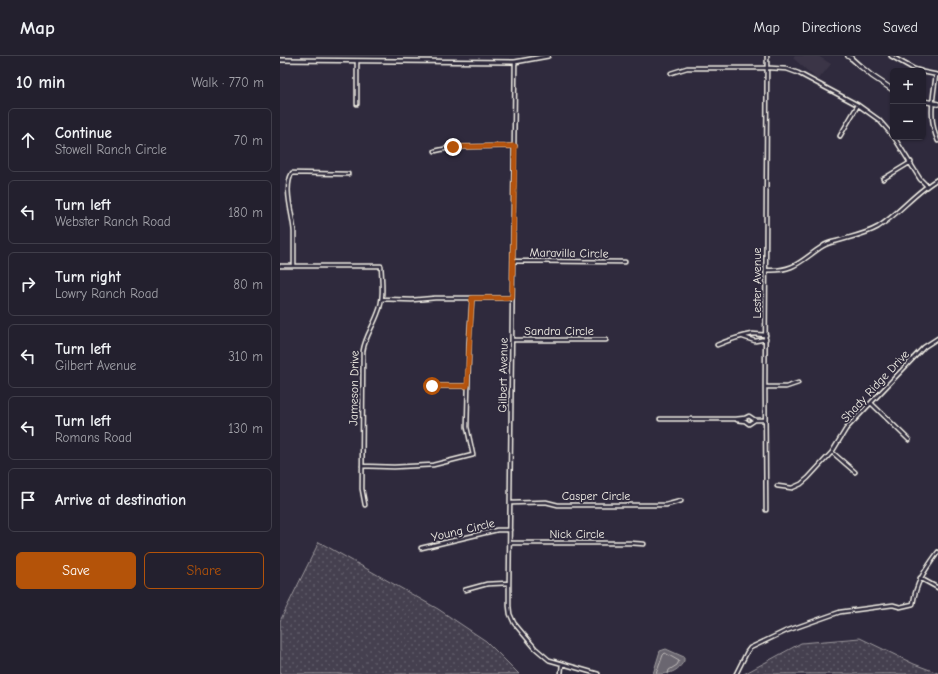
<!DOCTYPE html>
<html lang="en">
<head>
<meta charset="utf-8">
<style>
	body { margin:0; font-family:"Comic Neue",sans-serif; background:#2f2d3a; color:#f1f3f6 }
	.controls { position:absolute; right:12px; top:12px; display:grid; overflow:hidden; border-radius:6px; box-shadow:0 1px 3px #0004 }
	.controls button { width:36px; height:36px; display:grid; place-items:center; padding:0; border:0; border-bottom:1px solid #403e4a; background:#23202e; color:#f1f3f6; font:20px sans-serif }
	.stop { position:absolute; width:12px; height:12px; margin:-9px; border:3px solid #b45309; border-radius:50%; background:#fff }
	.stop.end { background:#b45309; border-color:#fff; box-shadow:0 1px 4px #0008 }
	.list { margin:0; padding:0; list-style:none }
	h2 { display:flex; justify-content:space-between; align-items:center; height:52px; margin:0; padding:0 16px; font-size:17px }
	h2 small { font-size:13px; font-weight:400; color:#a3a3aa }
	.list li { display:grid; grid-template-columns:26px 1fr auto; gap:12px; align-items:center; box-sizing:border-box; height:64px; margin:0 8px 8px; padding:0 8px; border:1px solid #403e4a; border-radius:6px }
	.list b { display:block; font-size:15px; white-space:nowrap }
	.list p { margin:0; font-size:13px; white-space:nowrap; color:#a3a3aa }
	.list em { font-size:13px; font-style:normal; color:#a3a3aa }
	.actions { display:flex; gap:8px; padding:12px 16px }
	.actions a { flex:1; padding:9px 0; border:1px solid #b45309; border-radius:6px; text-align:center; font-size:14px; color:#b45309 }
	.actions .main { background:#b45309; color:#fff }
	.icon { flex:none; width:22px; height:22px; fill:none; stroke:currentColor; stroke-width:2; stroke-linecap:round; stroke-linejoin:round }
	.map { position:relative; flex:none; width:658px; height:618px; overflow:hidden }
	header { display:flex; align-items:center; gap:24px; box-sizing:border-box; height:56px; padding:0 20px; background:#23202e; border-bottom:1px solid #403e4a }
	header strong { font-size:19px }
	nav { display:flex; gap:22px; margin-inline-start:auto; font-size:14px }
	main { display:flex }
	aside { flex:1; background:#23202e }
	.map>svg:first-child { display:block }
</style>
</head>
<body>
<header>
<strong>Map</strong>
<nav><a>Map</a><a>Directions</a><a>Saved</a></nav>
</header>
<main>
<aside>
<h2>10 min<small>Walk · 770 m</small></h2>
<ul class="list">
<li><svg class="icon" aria-label="ahead" viewBox="0 0 24 24"><path d="M12 20V5M6 11l6-6 6 6"/></svg><div><b>Continue</b><p>Stowell Ranch Circle</p></div><em>70 m</em></li>
<li><svg class="icon" aria-label="left" viewBox="0 0 24 24"><path d="M17 20v-9H6M10 6l-5 5 5 5"/></svg><div><b>Turn left</b><p>Webster Ranch Road</p></div><em>180 m</em></li>
<li><svg class="icon" aria-label="right" viewBox="0 0 24 24"><path d="M7 20v-9h11M14 6l5 5-5 5"/></svg><div><b>Turn right</b><p>Lowry Ranch Road</p></div><em>80 m</em></li>
<li><svg class="icon" aria-label="left" viewBox="0 0 24 24"><path d="M17 20v-9H6M10 6l-5 5 5 5"/></svg><div><b>Turn left</b><p>Gilbert Avenue</p></div><em>310 m</em></li>
<li><svg class="icon" aria-label="left" viewBox="0 0 24 24"><path d="M17 20v-9H6M10 6l-5 5 5 5"/></svg><div><b>Turn left</b><p>Romans Road</p></div><em>130 m</em></li>
<li><svg class="icon" aria-label="arrive" viewBox="0 0 24 24"><path d="M6 21V4h12l-3 4 3 4H6"/></svg><div><b>Arrive at destination</b></div></li>
</ul>
<div class="actions"><a class="main">Save</a><a>Share</a></div>
</aside>
<div class="map">
<svg width="658" height="618" viewBox="0 0 658 618">
	<defs>
		<pattern id="green-dots" width="8" height="8" patternUnits="userSpaceOnUse"><rect width="8" height="8" fill="#454050"/><path d="M2 2h.1M6 6h.1" fill="none" stroke="#605c69" stroke-width="1.8" stroke-linecap="round"/></pattern>
	</defs>
	<rect width="100%" height="100%" fill="#2f2a3d"/>
	<filter id="ink" filterUnits="userSpaceOnUse"><feTurbulence type="fractalNoise" baseFrequency=".025" numOctaves="2"/><feDisplacementMap in="SourceGraphic" scale="8" xChannelSelector="R" yChannelSelector="G"/><feConvolveMatrix kernelMatrix="1 2 1 2 8 2 1 2 1" color-interpolation-filters="sRGB"/></filter>
	<g filter="url(#ink)">
		<path fill="#3b3647" d="M515,0H538L551,8L538,24L513,2Z"/>
		<path fill="url(#green-dots)" stroke="#9c989c" d="M39,486L158,553L206,585L239,618H0V565Z
			M580,582L634,608L658,617V618H464L521,587Z"/>
		<path fill="#6a6670" stroke="#a19ea0" d="M386,593L404,601V605C396,618 387,618 373,618L380,595Z"/>
		<g fill="none" stroke-linecap="round" stroke-linejoin="round">
			<path stroke="#bdb9b8" stroke-width="1" d="M376,618L383,599L385,597L399,605L397,609L389,614L388,618"/>
			<defs>
				<path id="minor" d="M611,0L634,13L641,15
					M77,5V48
					M235,6L229,527V550L230,558L234,567L255,592L269,604L318,618
					M643,16L658,19
					M391,17L407,12H491L507,13L518,17L578,49L599,64L613,80
					M656,19C653,41 648,64 658,85
					M560,80L578,49
					M614,81L640,123L646,129
					M155,95L173,91L235,90
					M603,123L631,106
					M233,205L345,206
					M0,210H101C102,226 104,243 98,257C93,271 85,281 83,295L82,433L85,449
					M14,210C14,199 14,187 14,176C13,158 3,133 12,117L68,118
					M486,214C515,216 521,204 543,190C547,187 553,186 557,185C571,181 586,178 598,171C620,157 636,135 658,123
					M102,243L132,244L155,242H232
					M463,281L475,285L486,283
					M232,284H326
					M437,289C449,284 461,280 473,278C477,278 482,279 486,279
					M152,330H187
					M485,331H506L518,327
					M591,347L629,384
					M380,363H456L465,362L469,360L475,364H485
					M457,364L465,365L469,368L475,364
					M552,396L575,416
					M82,410L114,411L153,409L193,399L187,371L189,287L192,242
					M497,430L512,432L521,428L528,422L552,396L566,373L644,291L658,282
					M231,447L266,446L278,449H386L401,445
					M486,454L485,331L487,0
					M230,487H350L364,488
					M141,492L217,474H230
					M640,522L658,532
					M185,534L207,528L229,527
					M281,618L282,608
					M456,618L467,596L470,592L506,575L560,556L613,549L620,551L633,548C636,526 645,514 658,496"/>
				<path id="tertiary" d="M571,2L580,10
					M0,4L235,6L268,0"/>
				<path id="secondary" d="M568,0L571,2
					M580,10L592,20L613,34
					M643,45L658,48"/>
			</defs>
			<use href="#minor" stroke="#f4f1e8" stroke-width="5.5"/>
			<use href="#tertiary" stroke="#f4f1e8" stroke-width="6"/>
			<use href="#secondary" stroke="#f4f1e8" stroke-width="6"/>
			<use href="#minor" stroke="#2f2a3d" stroke-width="2.5"/>
			<use href="#tertiary" stroke="#2f2a3d" stroke-width="3"/>
			<use href="#secondary" stroke="#2f2a3d" stroke-width="3.5"/>
		</g>
	</g>
	<g fill="none" stroke-linecap="round" stroke-linejoin="round" filter="url(#ink)">
		<path stroke="#b45309" stroke-width="5" d="M152,330H187L192,242H232L235,90L173,91"/>
	</g>
	<g text-anchor="middle" stroke-width="3.5" stroke-linejoin="round" paint-order="stroke">
		<g font-size="12" fill="#f4f1e8" stroke="#2f2a3d">
			<text transform="translate(289 197) rotate(1)" y="4">Maravilla Circle</text>
			<text transform="translate(477 227) rotate(-90)" y="4">Lester Avenue</text>
			<text x="279" y="279">Sandra Circle</text>
			<text transform="translate(223 319) rotate(-89)" y="4">Gilbert Avenue</text>
			<text transform="translate(595 330) rotate(-47)" y="4">Shady Ridge Drive</text>
			<text transform="translate(74 332) rotate(-89)" y="4">Jameson Drive</text>
			<text x="316" y="444">Casper Circle</text>
			<text transform="translate(183 474) rotate(-13)" y="4">Young Circle</text>
			<text x="297" y="482">Nick Circle</text>
		</g>
	</g>
</svg>
<div class="controls">
<button>+</button>
<button>−</button>
</div>
<div class="stop" style="left:152px;top:330px"></div>
<div class="stop end" style="left:173px;top:91px"></div>
</div>
</main>
</body>
</html>
